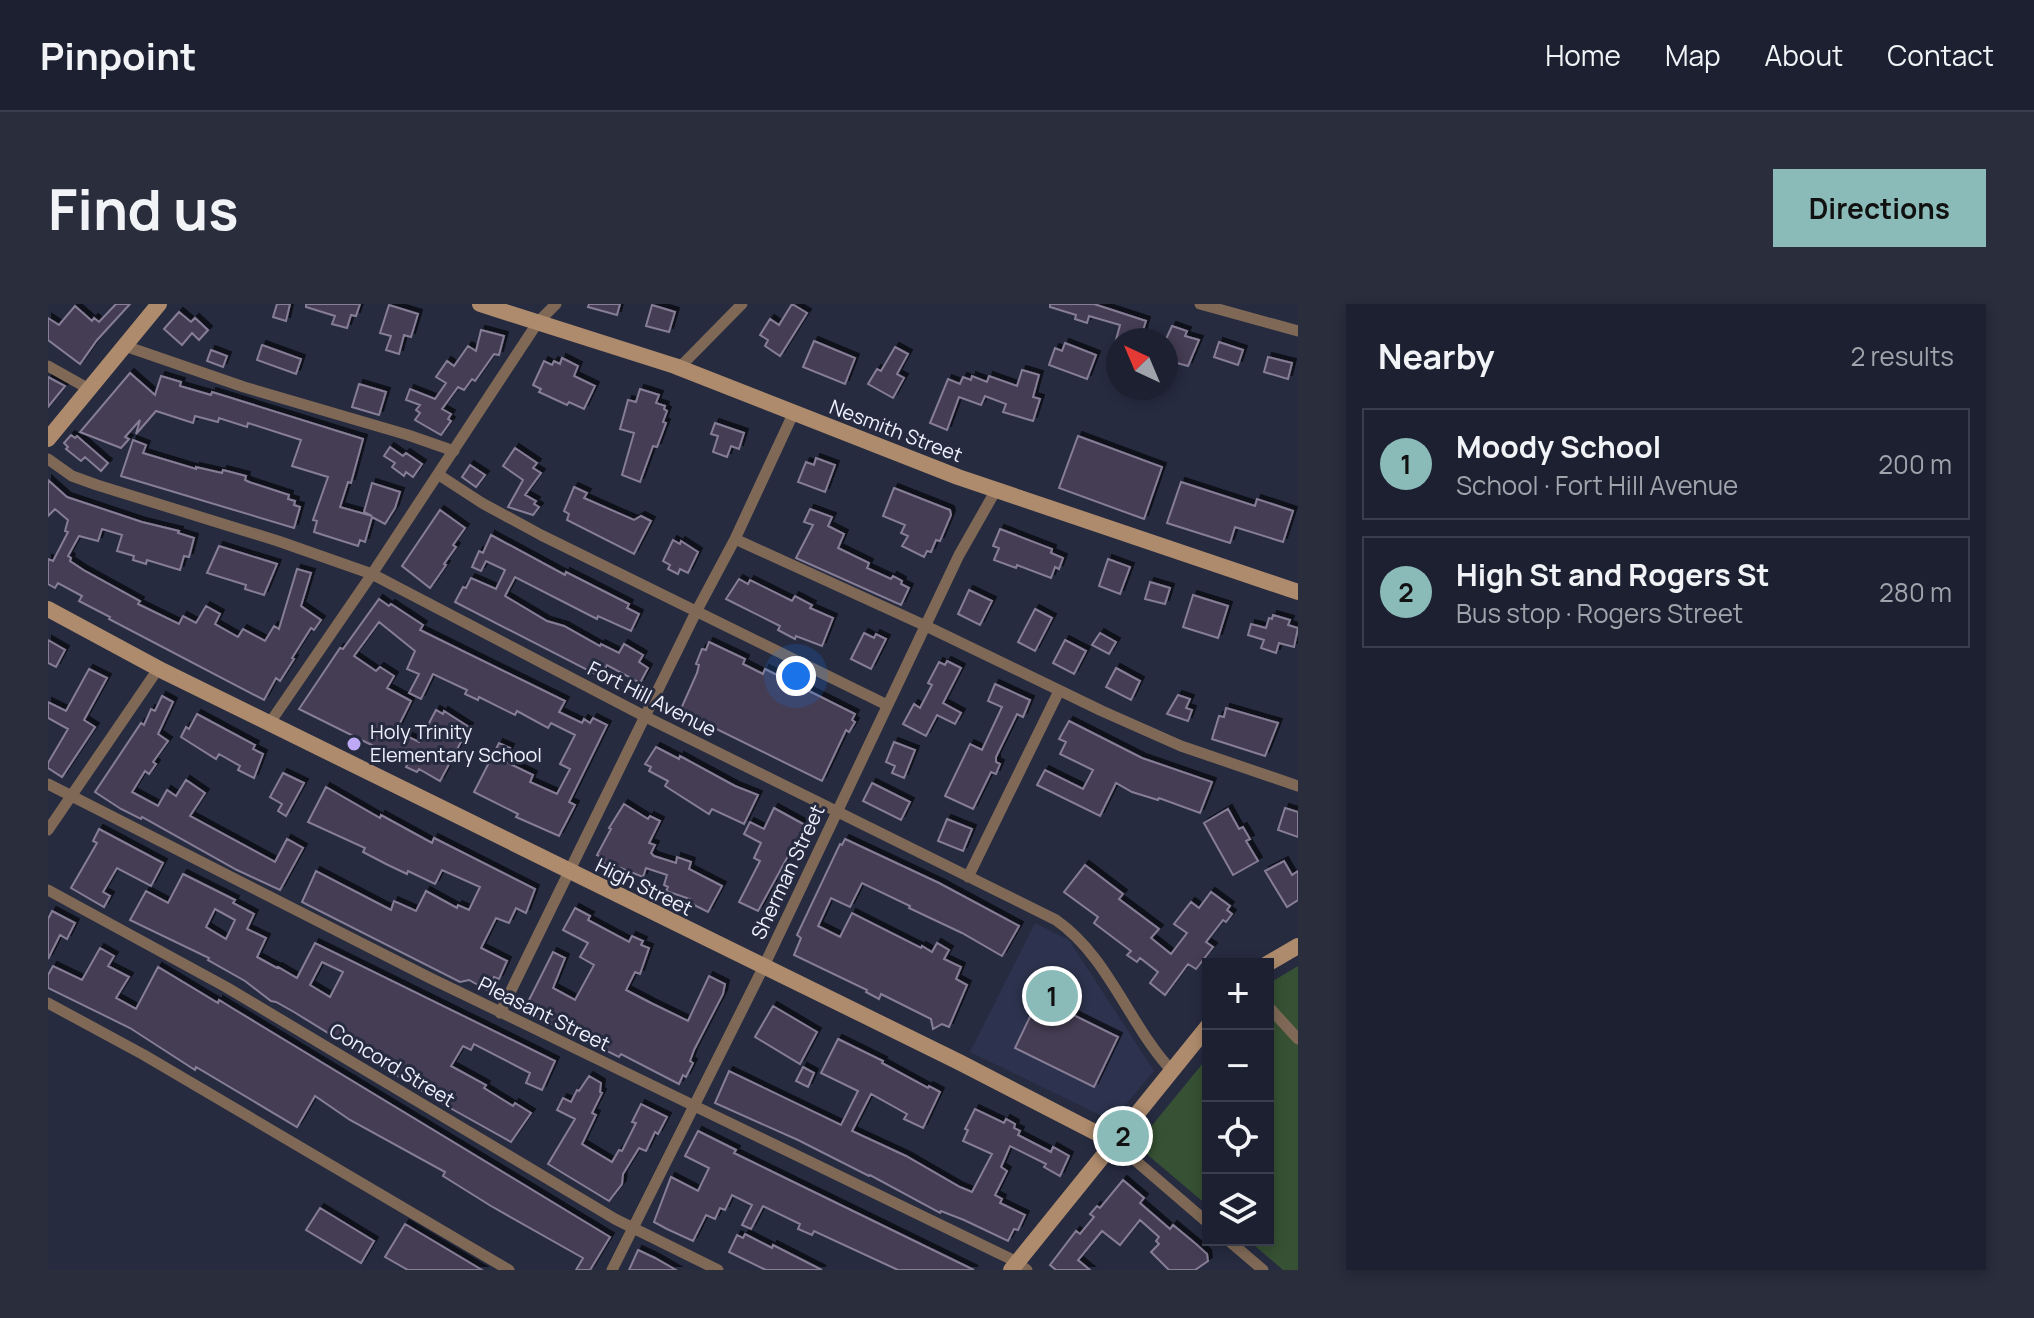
<!DOCTYPE html>
<html lang="en">
<head>
<meta charset="utf-8">
<style>
	body { margin:0; font-family:Manrope,sans-serif; background:#292d3c; color:#f1f3f6 }
	.controls { position:absolute; right:24px; bottom:24px; display:grid; overflow:hidden; border-radius:0px; box-shadow:0 4px 12px #0003 }
	.controls button { width:72px; height:72px; display:grid; place-items:center; padding:0; border:0; border-bottom:2px solid #3a3e4c; background:#1c2030; color:#f1f3f6; font:40px sans-serif }
	.compass { position:absolute; left:1058px; top:24px; width:72px; height:72px; border-radius:50%; background:#1c2030; box-shadow:0 4px 12px #0003; rotate:316deg }
	.you { position:absolute; left:748px; top:372px; width:28px; height:28px; margin:-20px; border:6px solid #fff; border-radius:50%; background:#1a73e8; box-shadow:0 0 0 12px #1a73e833 }
	.badge { display:grid; place-items:center; width:52px; height:52px; border-radius:50%; background:#8bbbb9; color:#111; font-size:26px; font-weight:700 }
	.pin { position:absolute; translate:-50% -50%; border:4px solid #fff; box-shadow:0 2px 8px #0006 }
	.list { margin:0; padding:0; list-style:none }
	h2 { display:flex; justify-content:space-between; align-items:center; height:104px; margin:0; padding:0 32px; font-size:34px }
	h2 small { font-size:26px; font-weight:400; color:#a0a3ab }
	.list li { display:grid; grid-template-columns:52px 1fr auto; gap:24px; align-items:center; box-sizing:border-box; height:112px; margin:0 16px 16px; padding:0 16px; border:2px solid #3a3e4c; border-radius:0px }
	.list b { display:block; font-size:30px; white-space:nowrap }
	.list p { margin:0; font-size:26px; white-space:nowrap; color:#a0a3ab }
	.list em { font-size:26px; font-style:normal; color:#a0a3ab }
	.icon { flex:none; width:44px; height:44px; fill:none; stroke:currentColor; stroke-width:2; stroke-linecap:round; stroke-linejoin:round }
	.map { position:relative; flex:none; width:1250px; height:966px; overflow:hidden; border-radius:0px }
	header { display:flex; align-items:center; gap:48px; box-sizing:border-box; height:112px; padding:0 40px; background:#1c2030; border-bottom:2px solid #3a3e4c }
	header strong { font-size:38px }
	nav { display:flex; gap:44px; margin-inline-start:auto; font-size:28px }
	.intro { display:flex; align-items:center; justify-content:space-between; box-sizing:border-box; height:192px; padding:0 48px }
	h1 { margin:0; font-size:56px }
	.button { padding:20px 36px; border-radius:0px; background:#8bbbb9; color:#111; font-size:28px; font-weight:700 }
	main { display:flex; gap:48px; padding:0 48px }
	aside { flex:1; background:#1c2030; border-radius:0px; box-shadow:0 4px 12px #0003 }
	.map>svg:first-child { display:block }
</style>
</head>
<body>
<header>
<strong>Pinpoint</strong>
<nav><a>Home</a><a>Map</a><a>About</a><a>Contact</a></nav>
</header>
<div class="intro"><h1>Find us</h1><a class="button">Directions</a></div>
<main>
<div class="map">
<svg width="1250" height="966" viewBox="0 0 1250 966">
	<defs>
		<filter id="shadow"><feDropShadow dx="4" dy="-4" stdDeviation="0" flood-color="#0009"/></filter>
	</defs>
	<rect width="100%" height="100%" fill="#262b40"/>
	<path fill="#2d334e" d="M987,619L1021,636L1106,767L1069,811L1054,812L922,748Z"/>
	<path fill="#365133" d="M1250,662V966H1235L1200,936H1220V680Z
		M1160,753V902L1088,841Z"/>
	<path fill="#453c52" stroke="#867d96" stroke-width="2" fill-rule="evenodd" filter="url(#shadow)" d="M68,0H82L49,36L32,60L0,36V14L11,21L27,2L44,17L46,14L51,18Z
		M229,0H242L238,17L225,13Z
		M258,0H312L308,12L303,11L299,24L284,20L287,12L258,3Z
		M541,0H572L569,11L540,3Z
		M744,0L759,9L732,52L717,42L720,36L712,31L722,15L731,21Z
		M1002,0H1046L1098,17L1092,36H1068L1072,21L1041,12L1039,19L1027,15L1028,11L1002,3Z
		M341,1L370,10L363,33L356,31L351,50L338,46L343,32L332,29Z
		M604,1L627,8L621,28L598,22Z
		M131,8L143,18L147,14L160,26L151,36L144,29L134,41L116,25Z
		M1124,22L1139,27L1137,32L1151,36L1140,62L1118,56V35Z
		M433,26L456,32L451,51L446,50L427,77L424,75L416,86L410,83L394,105L403,110L400,115L403,117L393,131L367,116L372,109L368,106L372,101L358,96L362,85L387,95L398,79L388,73L399,57L406,62L420,42L428,47Z
		M766,37L807,54L797,80L755,63Z
		M1171,38L1195,46L1190,61L1166,53Z
		M1017,39L1048,51L1039,75L1001,61L1007,44L1014,47Z
		M214,41L253,55L248,70L209,56Z
		M847,43L860,50L849,70L856,74L845,94L820,80L829,65L833,67Z
		M163,46L179,52L175,63L159,57Z
		M1220,53L1244,59L1240,75L1216,68Z
		M514,54L530,62L526,72L547,82L536,105L521,98L519,101L491,88L493,85L485,81L496,57L504,61L506,57L512,60Z
		M974,66L991,71L985,93L992,95L985,117L955,108L958,100L937,92L933,101L911,93L899,126L882,119L900,75L912,80L915,73L923,76L924,72L939,78L941,72L969,82Z
		M82,69L107,91L113,72L133,78L132,82L163,91L164,88L177,92L315,135L303,179L300,178L292,203L324,212L316,208L324,179L352,188L347,204L337,220L324,213L317,238L312,236L310,242L266,228L269,217L265,216L280,173L244,162L253,136L200,119L199,123L171,114L170,118L147,112L145,119L108,107L88,130L92,116L77,133L81,135L73,144L32,128Z
		M0,73L17,82L0,103Z
		M311,80L338,88L331,111L304,103Z
		M592,85L611,91L608,99L617,102L616,105L619,107L615,118L618,119L609,143L605,142L592,178L574,171L586,129L572,125L580,96L588,98Z
		M667,119L696,129L691,145L683,142L679,153L665,148L670,132L663,130Z
		M23,131L27,134L29,132L60,159L53,167L37,153L33,157L18,145L20,143L16,139Z
		M1030,132L1114,163L1096,215L1011,184Z
		M85,136L98,141L95,149L148,165V163L174,169L175,166L198,172L197,176L201,178L241,191L240,195L247,197L246,201L252,203L246,224L73,172Z
		M342,143L355,152L358,149L374,160L365,173L358,168L356,172L344,163L347,159L336,152Z
		M467,144L489,159L485,164L493,169L477,191L488,197L486,200L491,203L485,211L460,203L475,176L455,162Z
		M768,154L787,161L777,188L750,178L758,158L766,161Z
		M422,161L437,171L428,183L414,173Z
		M0,176L19,193L94,218L131,227L130,229L146,234L141,253L136,252L132,266L99,256L98,260L85,256L86,252L69,247L74,231L54,225L50,237L31,232L20,252L23,254L22,257L37,267L92,297L90,300L131,320L135,312L148,319L158,302L172,310L167,320L190,333L195,325L217,337L226,322L231,325L249,265L263,269L253,302L273,316L266,326L263,324L244,354L246,355L232,377L228,374L216,396L61,315L62,313L31,297L34,292L10,279L7,284L0,280V255L5,257L20,228L17,227L20,216L7,205L0,212Z
		M1133,178L1207,202L1209,195L1245,207L1235,238L1187,223L1182,239L1119,219Z
		M526,183L539,189L536,194L586,216L593,212L603,217L586,250L519,216L521,210L516,207Z
		M846,184L902,206L903,211L892,237L888,236L883,248L879,247L876,253L854,242L860,232L853,229L857,221L835,212Z
		M762,205L784,213L780,222L796,230L790,244L821,259L819,264L843,275L845,272L854,277L853,280L861,284L853,301L748,254L765,221L756,218Z
		M392,206L417,224L405,241L408,243L396,260L398,261L382,284L354,262Z
		M952,225L1004,245L1003,249L1015,254L1011,265L1007,263L1003,274L969,261L968,264L946,256L951,244L945,242Z
		M443,231L517,271L518,268L581,300L579,304L591,310L583,327L550,312L549,315L467,273L457,292L499,317L516,322L552,342L553,340L571,349L576,340L595,351L591,358L600,364L592,379L559,361L553,373L407,298L415,283L418,284L423,274L448,285L457,266L438,257L433,267L424,263L431,247L435,249Z
		M625,236L632,240L633,237L650,248L640,269L632,265L630,270L620,265L622,261L615,257Z
		M171,242L229,260L216,291L197,285L198,281L159,269Z
		M1060,255L1082,263L1072,290L1051,282Z
		M691,275L700,280L702,276L744,297L747,292L764,301L762,304L785,314L774,342L748,332L747,335L730,326L732,322L678,295Z
		M1102,278L1122,284L1117,300L1097,295Z
		M921,286L944,297L932,321L910,310Z
		M1145,291L1180,302L1170,334L1135,323Z
		M331,295L341,302L343,300L375,321L372,326L517,397L511,408L534,419L536,415L542,419L545,414L559,421L521,498L527,501L511,532L468,513L470,510L426,488L451,439L462,444L456,457L485,471L482,478L509,490L522,465L512,460L527,431L503,419L500,424L469,407L467,411L431,393L430,396L417,390L419,386L385,370L373,395L361,389L371,370L359,365L367,347L331,318L306,352L328,367L332,363L346,372L339,384L363,397L348,427L371,438L388,406L395,410L396,407L421,423L392,477L371,465L369,468L358,463L360,459L251,405L292,344L295,345Z
		M987,305L1004,314L987,347L970,338Z
		M1225,311L1242,316L1240,321L1250,324L1246,343L1231,339L1228,349L1213,344L1216,336L1200,331L1203,320L1218,324L1221,314L1224,315Z
		M816,329L826,334L828,330L838,335L823,365L803,355Z
		M1052,329L1068,338L1061,350L1044,341Z
		M0,336L17,346L8,363L0,359Z
		M1017,336L1038,347L1026,370L1005,359Z
		M661,338L697,355L695,360L715,370L717,365L807,410L804,416L807,418L801,428L798,426L774,477L632,407L649,369L651,361L648,360L654,345L658,346Z
		M899,357L913,364L895,399L913,409L907,420L889,411L878,432L855,420L866,400L872,404L884,381L880,379L891,358L897,361Z
		M1068,364L1092,377L1083,396L1058,383Z
		M41,365L59,374L36,416L47,423L14,473L0,464V459L20,425L0,414V398L18,407Z
		M947,380L982,396L975,413L969,410L948,453V458L952,460L948,470L943,468L925,505L897,492L922,440L934,446L954,403L940,397Z
		M1130,391L1142,395L1138,404L1144,406L1140,417L1119,410Z
		M114,392L125,398L110,430L120,437L105,458L108,460L101,470L97,467L84,488L110,502L119,486L128,492L138,476L157,489L142,512L227,558L239,535L255,544L232,586L189,566L94,513L93,515L73,505L47,488L93,419L96,421L103,405L107,407Z
		M1178,404L1230,419L1217,452L1164,435L1171,412L1176,413Z
		M149,410L207,441L205,445L215,450L206,474L190,466L192,462L171,450L168,455L133,433L138,423L141,425Z
		M1021,417L1094,454L1164,478L1152,509L1111,494L1110,496L1084,488L1068,479L1052,512L989,481L997,466L1035,485L1045,466L1012,450L1018,438L1011,435Z
		M846,438L867,446L856,474L844,469L847,462L838,458Z
		M608,443L631,455L632,452L687,482L710,491L696,520L664,505L661,510L617,482L620,477L601,467L603,463L597,460Z
		M235,469L256,479L238,512L230,507L234,500L222,493Z
		M824,479L862,498L853,516L815,497Z
		M278,483L332,514L333,511L384,539L386,534L487,585L478,609L468,604L461,619L448,614L433,644L459,657L451,675L446,673L439,686L421,676L412,678L254,598L268,567L343,606L346,597L368,607L378,587L409,604L410,601L421,606L432,583L394,566L387,580L360,567L359,570L338,560L315,548L317,544L260,518Z
		M576,500L600,515L602,512L612,517L601,539L607,541L603,549L606,552L628,559L629,553L643,558L641,565L674,582L660,608L640,598L642,595L618,587L620,583L616,581L619,571L598,564L595,573L573,564L572,568L555,559L557,555L549,551L563,525L561,524Z
		M726,504L757,521L710,607L691,598L712,557L706,554L713,539L696,530L702,518L716,525Z
		M1237,504L1250,508V533L1230,526Z
		M1180,505L1191,525L1195,523L1202,535L1198,537L1210,557L1185,571L1156,519Z
		M899,515L924,525L915,547L890,537Z
		M51,525L115,559L103,582L69,564L55,588L62,592L56,603L23,584L49,539L45,537Z
		M797,535L891,579L971,622L954,652L914,629L861,604L862,602L814,579L802,603L783,594L770,622L792,633L804,609L873,644L874,642L884,648L889,639L901,646L896,655L913,663L908,675L919,681L901,723L894,720L885,725L883,715L833,690L831,695L818,688L819,686L746,651L753,634L749,631L792,540L794,541Z
		M1236,557L1244,571L1250,567V596L1239,603L1217,567Z
		M1037,561L1075,590L1071,595L1111,625L1103,634L1123,650L1139,629L1126,620L1143,598L1151,604L1163,588L1182,602L1179,606L1184,610L1178,618L1175,616L1158,638L1165,643L1148,665L1140,660L1117,691L1102,679L1110,668L1092,654L1089,658L1079,651L1083,647L1046,619L1050,613L1016,588Z
		M135,570L187,596L185,599L206,610L199,625L218,634L209,653L229,664L230,663L249,674L267,639L507,757L494,786L478,779L482,769L426,740L423,746L415,742L403,762L438,781L436,784L465,802L467,799L483,809L463,838L395,800L246,708L228,698L223,697L197,677L160,656L161,654L82,616L98,587L120,599ZM167,605L187,616L178,635L158,623ZM274,658L295,668L282,693L262,681Z
		M527,604L542,612L540,616L581,638L584,632L595,637L593,641L601,644L592,670L587,668L578,686L603,699L640,717L661,672L677,680L675,690L646,746L642,757L645,759L638,773L635,771L631,780L573,750L571,753L476,706L505,648L517,654L505,684L527,696L546,661L532,653L540,639L515,626Z
		M4,607L27,619L19,635L12,631L0,655V615Z
		M52,644L66,652L60,662L81,673L68,694L88,705L110,663L170,699L171,696L184,704L562,933L542,966H528L535,954L443,902L395,872L397,868L302,816L267,792L249,823L148,763L147,766L82,724L0,684V671L5,662L34,676Z
		M991,694L1070,733L1046,783L967,744Z
		M725,702L769,728L752,760L707,733Z
		M790,735L835,757L834,759L880,784L881,782L892,788L875,824L856,815L859,810L823,790L804,827L858,852L912,883L924,888L944,850L915,837L920,826L917,825L927,805L956,819L958,815L967,820L966,824L972,827L970,831L1003,848L1005,843L1021,852L1012,872L996,863L998,860L962,842L953,863L959,867L947,891L954,895L952,899L977,911L970,926L966,925L960,937L916,916L893,907L892,909L822,871L821,872L750,836L667,799L681,767L793,821L810,787L773,769Z
		M755,763L766,769L760,783L748,777Z
		M541,772L553,779L552,788L554,789L544,809L548,811L534,840L564,858L571,846L574,847L588,819L584,818L593,800L619,813L610,830L607,828L598,847L591,844L575,870L574,880L561,897L500,860L527,815L509,806L515,794L523,798L529,786L531,787Z
		M650,827L688,846L686,849L729,870L926,966H850L766,927L764,931L750,925L752,920L715,902L703,925L694,921L704,901L684,891L677,906L672,904L667,915L658,911L645,937L619,925L606,918L623,873L650,887L661,864L637,852Z
		M1075,876L1096,894L1092,899L1122,925L1125,921L1148,940L1159,950L1160,957L1147,966H1121L1103,948L1111,940L1108,937L1111,933L1092,916L1072,941L1054,927L1030,956L1042,966H1008L1002,961L1028,927L1032,930L1046,913L1042,910L1049,902L1052,904Z
		M272,904L326,937L313,959L258,926Z
		M357,920L434,966H360L337,953Z
		M697,930L724,944L725,941L774,966H718L681,948L689,931L695,934Z
		M590,946L607,954L628,966H581Z"/>
	<g fill="none" stroke-linecap="round" stroke-linejoin="round">
		<path stroke="#7f6956" stroke-width="11" d="M1152,0L1250,27
			M77,42L196,83L360,131L406,147
			M0,62L41,85
			M631,64L694,0
			M0,155L24,172L49,181L230,237L324,270L598,413L1008,616C1061,653 1081,721 1124,767
			M391,171L434,199L493,231L839,401
			M687,235L878,322L1054,407L1133,442L1250,482
			M221,420L324,270L490,18L508,0
			M0,480L382,674L969,958L979,966
			M0,526L110,365
			M920,573L1011,387
			M0,586L178,683L567,915L670,966
			M0,699L96,751L461,966
			M1220,702L1250,735
			M452,709L648,308L687,235L746,108
			M1066,838L1160,919
			M1180,936L1215,966
			M564,966L715,664L911,251L948,186"/>
		<path stroke="#ae8b6c" stroke-width="16" d="M432,0L627,62L910,173L1250,288
			M0,135L111,0
			M0,305L115,367L911,758L1066,838
			M1219,660L1250,642
			M963,966L1160,722"/>
	</g>
	<circle fill="#bda9f5" stroke="#262b40" stroke-width="3" cx="306" cy="440" r="8"/>
	<g text-anchor="middle" stroke-width="6" stroke-linejoin="round" paint-order="stroke">
		<g font-size="20" fill="#eef1fd" stroke="#262b40">
			<text transform="translate(848 127) rotate(21)" y="7">Nesmith Street</text>
			<text transform="translate(604 395) rotate(27)" y="7">Fort Hill Avenue</text>
			<text transform="translate(740 568) rotate(-65)" y="7">Sherman Street</text>
			<text transform="translate(596 583) rotate(26)" y="7">High Street</text>
			<text transform="translate(496 710) rotate(26)" y="7">Pleasant Street</text>
			<text transform="translate(344 761) rotate(31)" y="7">Concord Street</text>
		</g>
		<g font-size="20" fill="#eef1fd" stroke="#262b40" text-anchor="start">
			<text x="322" y="435">Holy Trinity<tspan x="322" dy="23">Elementary School</tspan></text>
		</g>
	</g>
</svg>
<div class="controls">
<button>+</button>
<button>−</button>
<button><svg class="icon" aria-label="locate" viewBox="0 0 24 24"><circle cx="12" cy="12" r="6"/><path d="M12 2v4M12 18v4M2 12h4M18 12h4"/></svg></button>
<button><svg class="icon" aria-label="layers" viewBox="0 0 24 24"><path d="M12 4l9 5-9 5-9-5zM3 14l9 5 9-5"/></svg></button>
</div>
<svg class="compass" viewBox="-18 -18 36 36"><path d="M0-13l5 13h-10z" fill="#e53935"/><path d="M0 13l5-13h-10z" fill="#a0a3ab"/></svg>
<div class="you"></div>
<div class="pin badge" style="left:1004px;top:692px">1</div>
<div class="pin badge" style="left:1075px;top:832px">2</div>
</div>
<aside>
<h2>Nearby<small>2 results</small></h2>
<ul class="list">
<li><span class="badge">1</span><div><b>Moody School</b><p>School · Fort Hill Avenue</p></div><em>200 m</em></li>
<li><span class="badge">2</span><div><b>High St and Rogers St</b><p>Bus stop · Rogers Street</p></div><em>280 m</em></li>
</ul>
</aside>
</main>
</body>
</html>
